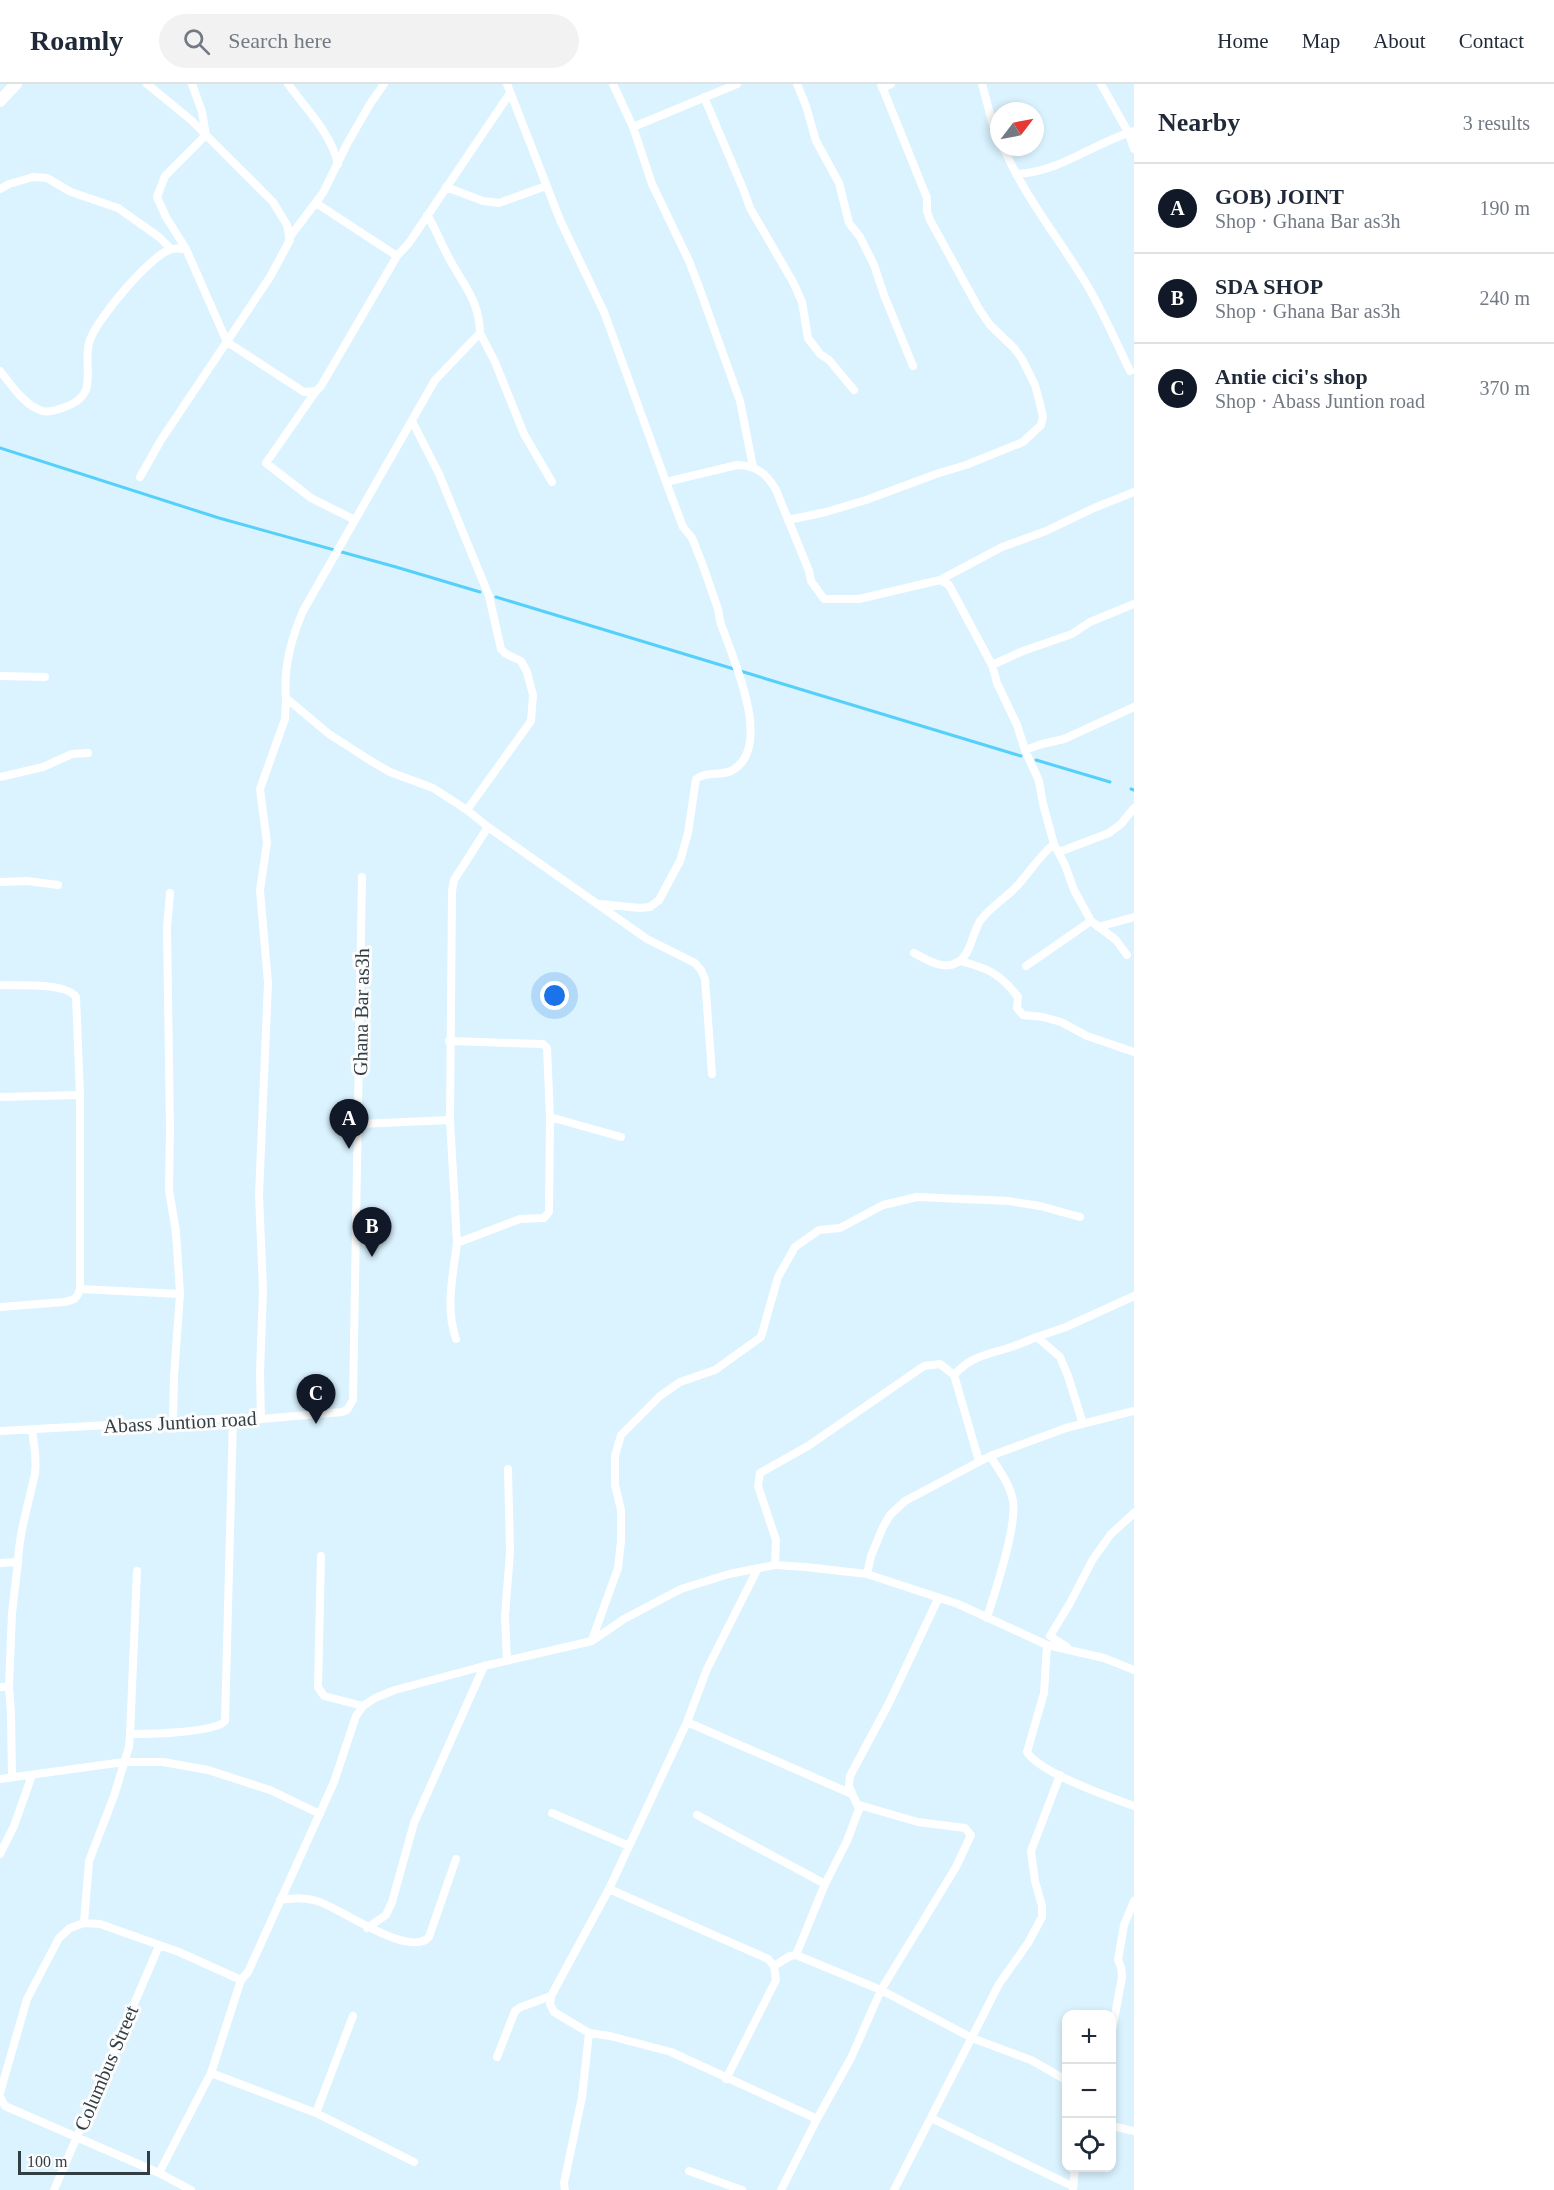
<!DOCTYPE html>
<html lang="en">
<head>
<meta charset="utf-8">
<style>
	body { margin:0; font-family:"Times New Roman",serif; background:#f2f2f3; color:#1f2937 }
	.controls { position:absolute; right:18px; bottom:18px; display:grid; overflow:hidden; border-radius:12px; box-shadow:0 3px 9px #0003 }
	.controls button { width:54px; height:54px; display:grid; place-items:center; padding:0; border:0; border-bottom:2px solid #e0e1e3; background:#fff; color:#1f2937; font:30px sans-serif }
	.compass { position:absolute; left:990px; top:18px; width:54px; height:54px; border-radius:50%; background:#fff; box-shadow:0 3px 9px #0003; rotate:58deg }
	.scale { position:absolute; left:18px; bottom:15px; width:132px; box-sizing:border-box; padding-left:6px; border:3px solid #313e43; border-top:0; font-size:16px; line-height:21px; white-space:nowrap; color:#313e43; -webkit-text-stroke:4px #fcfcfc; paint-order:stroke }
	.you { position:absolute; left:555px; top:912px; width:21px; height:21px; margin:-15px; border:4px solid #fff; border-radius:50%; background:#1a73e8; box-shadow:0 0 0 9px #1a73e833 }
	.badge { display:grid; place-items:center; width:39px; height:39px; border-radius:50%; background:#111827; color:#fff; font-size:20px; font-weight:700 }
	.pin { position:absolute; translate:-50% -50px; filter:drop-shadow(0 2px 3px #0008) }
	.pin::after { content:''; position:absolute; top:32px; width:21px; height:18px; background:inherit; clip-path:polygon(0 0,100% 0,50% 100%) }
	.list { margin:0; padding:0; list-style:none }
	h2 { display:flex; justify-content:space-between; align-items:center; height:78px; margin:0; padding:0 24px; font-size:26px }
	h2 small { font-size:20px; font-weight:400; color:#747a83 }
	.list li { display:grid; grid-template-columns:39px 1fr auto; gap:18px; align-items:center; box-sizing:border-box; height:90px; padding:0 24px; border-top:2px solid #e0e1e3 }
	.list b { display:block; font-size:22px; white-space:nowrap }
	.list p { margin:0; font-size:20px; white-space:nowrap; color:#747a83 }
	.list em { font-size:20px; font-style:normal; color:#747a83 }
	.icon { flex:none; width:33px; height:33px; fill:none; stroke:currentColor; stroke-width:2; stroke-linecap:round; stroke-linejoin:round }
	.map { position:relative; flex:none; width:1134px; height:2106px; overflow:hidden }
	header { display:flex; align-items:center; gap:36px; box-sizing:border-box; height:84px; padding:0 30px; background:#fff; border-bottom:2px solid #e0e1e3 }
	header strong { font-size:28px }
	nav { display:flex; gap:33px; margin-inline-start:auto; font-size:21px }
	.search { width:420px; height:54px; background:#f2f2f3; display:flex; align-items:center; gap:15px; box-sizing:border-box; padding:0 21px; border-radius:33px; color:#747a83; font-size:22px }
	main { display:flex }
	aside { flex:1; background:#fff }
	.map>svg:first-child { display:block }
</style>
</head>
<body>
<header>
<strong>Roamly</strong>
<div class="search"><svg class="icon" aria-label="search" viewBox="0 0 24 24"><circle cx="10" cy="10" r="6"/><path d="M15 15l6 6"/></svg>Search here</div>
<nav><a>Home</a><a>Map</a><a>About</a><a>Contact</a></nav>
</header>
<main>
<div class="map">
<svg width="1134" height="2106" viewBox="0 0 1134 2106">
	<rect width="100%" height="100%" fill="#daf3fe"/>
	<g fill="none" stroke-linecap="round" stroke-linejoin="round">
		<path stroke="#55d0fa" stroke-width="3" d="M0,364L219,434L396,483L480,508
			M496,513L1021,672
			M1036,676L1110,698
			M1131,705L1134,706"/>
		<path stroke="#fff" stroke-width="8" d="M147,0L191,36L206,51L165,92L157,113L166,133L186,165L227,258L304,308L316,307L321,302L397,172L409,159L510,9
			M288,0C306,25 331,49 338,80
			M507,0L560,136L604,228L666,398L737,381C756,381 767,390 776,406L809,487L811,497L824,515H859L940,496L949,501L992,581L997,599L1017,641L1025,666L1039,697L1043,720L1054,760L1065,781L1074,806L1091,837L1116,856L1127,871
			M613,0L633,43L652,100L689,177L699,203L740,317L753,383
			M797,0L806,22L816,57L839,99L849,139L860,153L874,181L884,211L913,282
			M982,0L993,41L999,54
			M1101,0L1128,48L1134,65
			M882,4L891,0
			M704,13L744,107L750,124L793,198L802,218L808,254L820,270L829,276L854,306
			M633,43L737,0
			M1003,63C1026,115 1058,153 1087,201C1103,228 1116,258 1130,287
			M1016,90C1059,89 1093,59 1134,47
			M446,103L483,117L499,119L546,102
			M0,105L9,100L33,93L47,94L71,108L118,124L159,153L171,165
			M316,119L397,172
			M427,131C436,145 441,160 449,174C463,201 479,215 480,249L435,296L303,527C291,555 283,584 286,614L329,650L371,677L390,688L433,704L467,726L488,743L647,855L695,879L701,886L705,895L712,990
			M289,154L323,109L347,60L370,20L384,0
			M480,249L495,278L524,350L552,398
			M0,287C11,300 25,323 43,327C50,329 59,325 65,323C74,320 82,315 86,306C91,289 84,272 90,256C97,235 151,170 172,165C176,164 182,165 186,165
			M316,307L266,379L311,414L355,436
			M412,337L439,390L489,512L501,565L506,570L521,577L527,588L533,611L531,637L467,726
			M140,393L161,356L270,193L290,156L287,141L273,118L206,51L202,28L192,0
			M788,436L826,428L866,416L939,389L966,381L1023,358L1041,341L1043,333L1040,320L1035,301L1022,275L1014,264L990,241L979,225L930,136L927,127V114L881,0
			M940,496L1002,463L1046,447L1094,424L1134,408
			M992,581L1023,567L1072,550L1090,538L1134,520
			M0,592L45,593
			M1025,666L1042,660L1064,655L1134,623
			M0,693L43,683L72,670L88,669
			M1059,768L1109,749L1121,740L1134,724
			M0,798L27,797L58,801
			M170,809L167,844L170,1045L169,1106L176,1148L180,1210L174,1292L173,1337
			M600,820L640,824L650,823L659,816L680,777L688,749L696,695C706,687 720,692 731,687C776,664 731,571 720,537L718,525L702,479L692,454L683,443L666,398
			M1098,843L1134,833
			M914,869C927,876 943,887 958,878C971,870 972,850 980,837C990,823 1006,814 1017,802C1030,788 1039,772 1054,760
			M960,877C987,884 1000,889 1018,913L1017,924L1023,931L1043,933L1061,938L1087,952L1134,968
			M1026,882L1091,837
			M0,901C18,902 65,898 76,913L80,1011V1205C77,1215 74,1216 64,1218L0,1223
			M449,957L543,960L547,964L550,1033L549,1128L544,1134L520,1135L457,1159L450,1036L452,807L454,796L488,743
			M0,1013L80,1011
			M550,1033L621,1053
			M359,1040L450,1036
			M80,1205L180,1210
			M1037,1253L1066,1243L1134,1212
			M456,1255C445,1224 453,1191 457,1159
			M954,1291C969,1274 984,1271 1005,1265C1016,1262 1026,1257 1037,1253L1060,1273L1068,1292L1083,1340
			M261,1335L260,1288L263,1206L259,1111L268,899L260,806L267,759L260,705L285,635L286,614
			M0,1347L233,1334L261,1335L342,1328L347,1326L353,1316L362,793
			M321,1472L318,1603L324,1612L363,1622
			M0,1479L18,1478C19,1448 29,1419 35,1389C37,1375 34,1360 32,1346
			M775,1481L776,1456L758,1402L760,1389L808,1362L924,1282L940,1280L954,1291L979,1377
			M758,1484L707,1585L687,1638L609,1805L551,1912L550,1920L554,1928L589,1949L610,1952L671,1968L817,2035L781,2106
			M867,1490L871,1472L883,1443L890,1431L905,1417L990,1372L1066,1344L1134,1327
			M987,1534C995,1507 1017,1444 1013,1417C1010,1400 999,1386 990,1372
			M592,1556L618,1484L621,1457V1426L615,1401V1372L621,1351L660,1312L680,1298L715,1286L761,1253L778,1193L795,1163L819,1146L840,1144L883,1121L917,1113L1008,1117L1040,1122L1080,1133
			M1047,1561L1044,1609L1027,1668C1040,1689 1109,1713 1134,1722
			M1067,1563L1050,1552L1070,1519L1093,1475L1111,1450L1134,1429
			M507,1577L505,1532L510,1468L508,1385
			M0,1603H9L11,1629L12,1693
			M9,1603L12,1529L18,1478
			M687,1638L852,1710
			M130,1650L137,1487
			M0,1695L124,1678H163L208,1686L270,1706L320,1730
			M552,1729L629,1762
			M697,1731L825,1800
			M0,1770L14,1742L32,1691
			M609,1805L768,1875L774,1882L776,1896L726,1995
			M280,1816C293,1814 304,1813 317,1817C339,1823 409,1875 429,1853L456,1775
			M84,1839L89,1777L114,1712L129,1663L130,1650C147,1650 215,1649 225,1637L233,1334
			M367,1844L386,1831L392,1818L414,1739L484,1582
			M796,1871L825,1800L847,1757L859,1725L849,1702L850,1692L889,1619L938,1515
			M774,1882L790,1872L796,1871L881,1906L972,1954L1031,1976L1066,1996
			M1112,1947L1122,1893L1121,1883L1118,1876L1124,1841L1134,1817
			M497,1973L515,1927L521,1923L551,1912
			M211,1989L316,2029L414,2078
			M0,2009L27,1915L59,1854L70,1844L84,1839L100,1840L179,1868L241,1896
			M0,2013L5,2022L159,2089L191,2106
			M316,2029L353,1932
			M931,2034L1072,2102
			M817,2035L851,1974L881,1906L956,1783L971,1751L965,1744L918,1738L859,1721
			M1112,2042L1134,2047
			M689,2087L742,2106
			M159,2089L211,1989L241,1896L248,1888L334,1698L356,1632L363,1622L375,1614L395,1606L484,1582L592,1557L624,1535L681,1505L729,1490L775,1481L806,1483L867,1490L958,1520L1047,1561L1104,1574L1134,1586
			M54,2106L159,1862
			M565,2106L564,2099L582,2013L589,1949
			M894,2106L999,1900L1028,1859L1042,1833V1822L1035,1797L1031,1767L1060,1691
			M1073,2106L1075,2084"/>
		<path stroke="#fff" stroke-width="12" d="M0,17L16,0"/>
	</g>
	<g text-anchor="middle" stroke-width="6" stroke-linejoin="round" paint-order="stroke">
		<g font-size="20" fill="#313e43" stroke="#fcfcfc">
			<text transform="translate(361 928) rotate(-89)" y="7">Ghana Bar as3h</text>
			<text transform="translate(180 1338) rotate(-3)" y="7">Abass Juntion road</text>
			<text transform="translate(106 1984) rotate(-67)" y="7">Columbus Street</text>
		</g>
	</g>
</svg>
<div class="controls">
<button>+</button>
<button>−</button>
<button><svg class="icon" aria-label="locate" viewBox="0 0 24 24"><circle cx="12" cy="12" r="6"/><path d="M12 2v4M12 18v4M2 12h4M18 12h4"/></svg></button>
</div>
<svg class="compass" viewBox="-18 -18 36 36"><path d="M0-13l5 13h-10z" fill="#e53935"/><path d="M0 13l5-13h-10z" fill="#747a83"/></svg>
<div class="scale">100 m</div>
<div class="you"></div>
<div class="pin badge" style="left:349px;top:1065px">A</div>
<div class="pin badge" style="left:372px;top:1173px">B</div>
<div class="pin badge" style="left:316px;top:1340px">C</div>
</div>
<aside>
<h2>Nearby<small>3 results</small></h2>
<ul class="list">
<li><span class="badge">A</span><div><b>GOB) JOINT</b><p>Shop · Ghana Bar as3h</p></div><em>190 m</em></li>
<li><span class="badge">B</span><div><b>SDA SHOP</b><p>Shop · Ghana Bar as3h</p></div><em>240 m</em></li>
<li><span class="badge">C</span><div><b>Antie cici's shop</b><p>Shop · Abass Juntion road</p></div><em>370 m</em></li>
</ul>
</aside>
</main>
</body>
</html>
